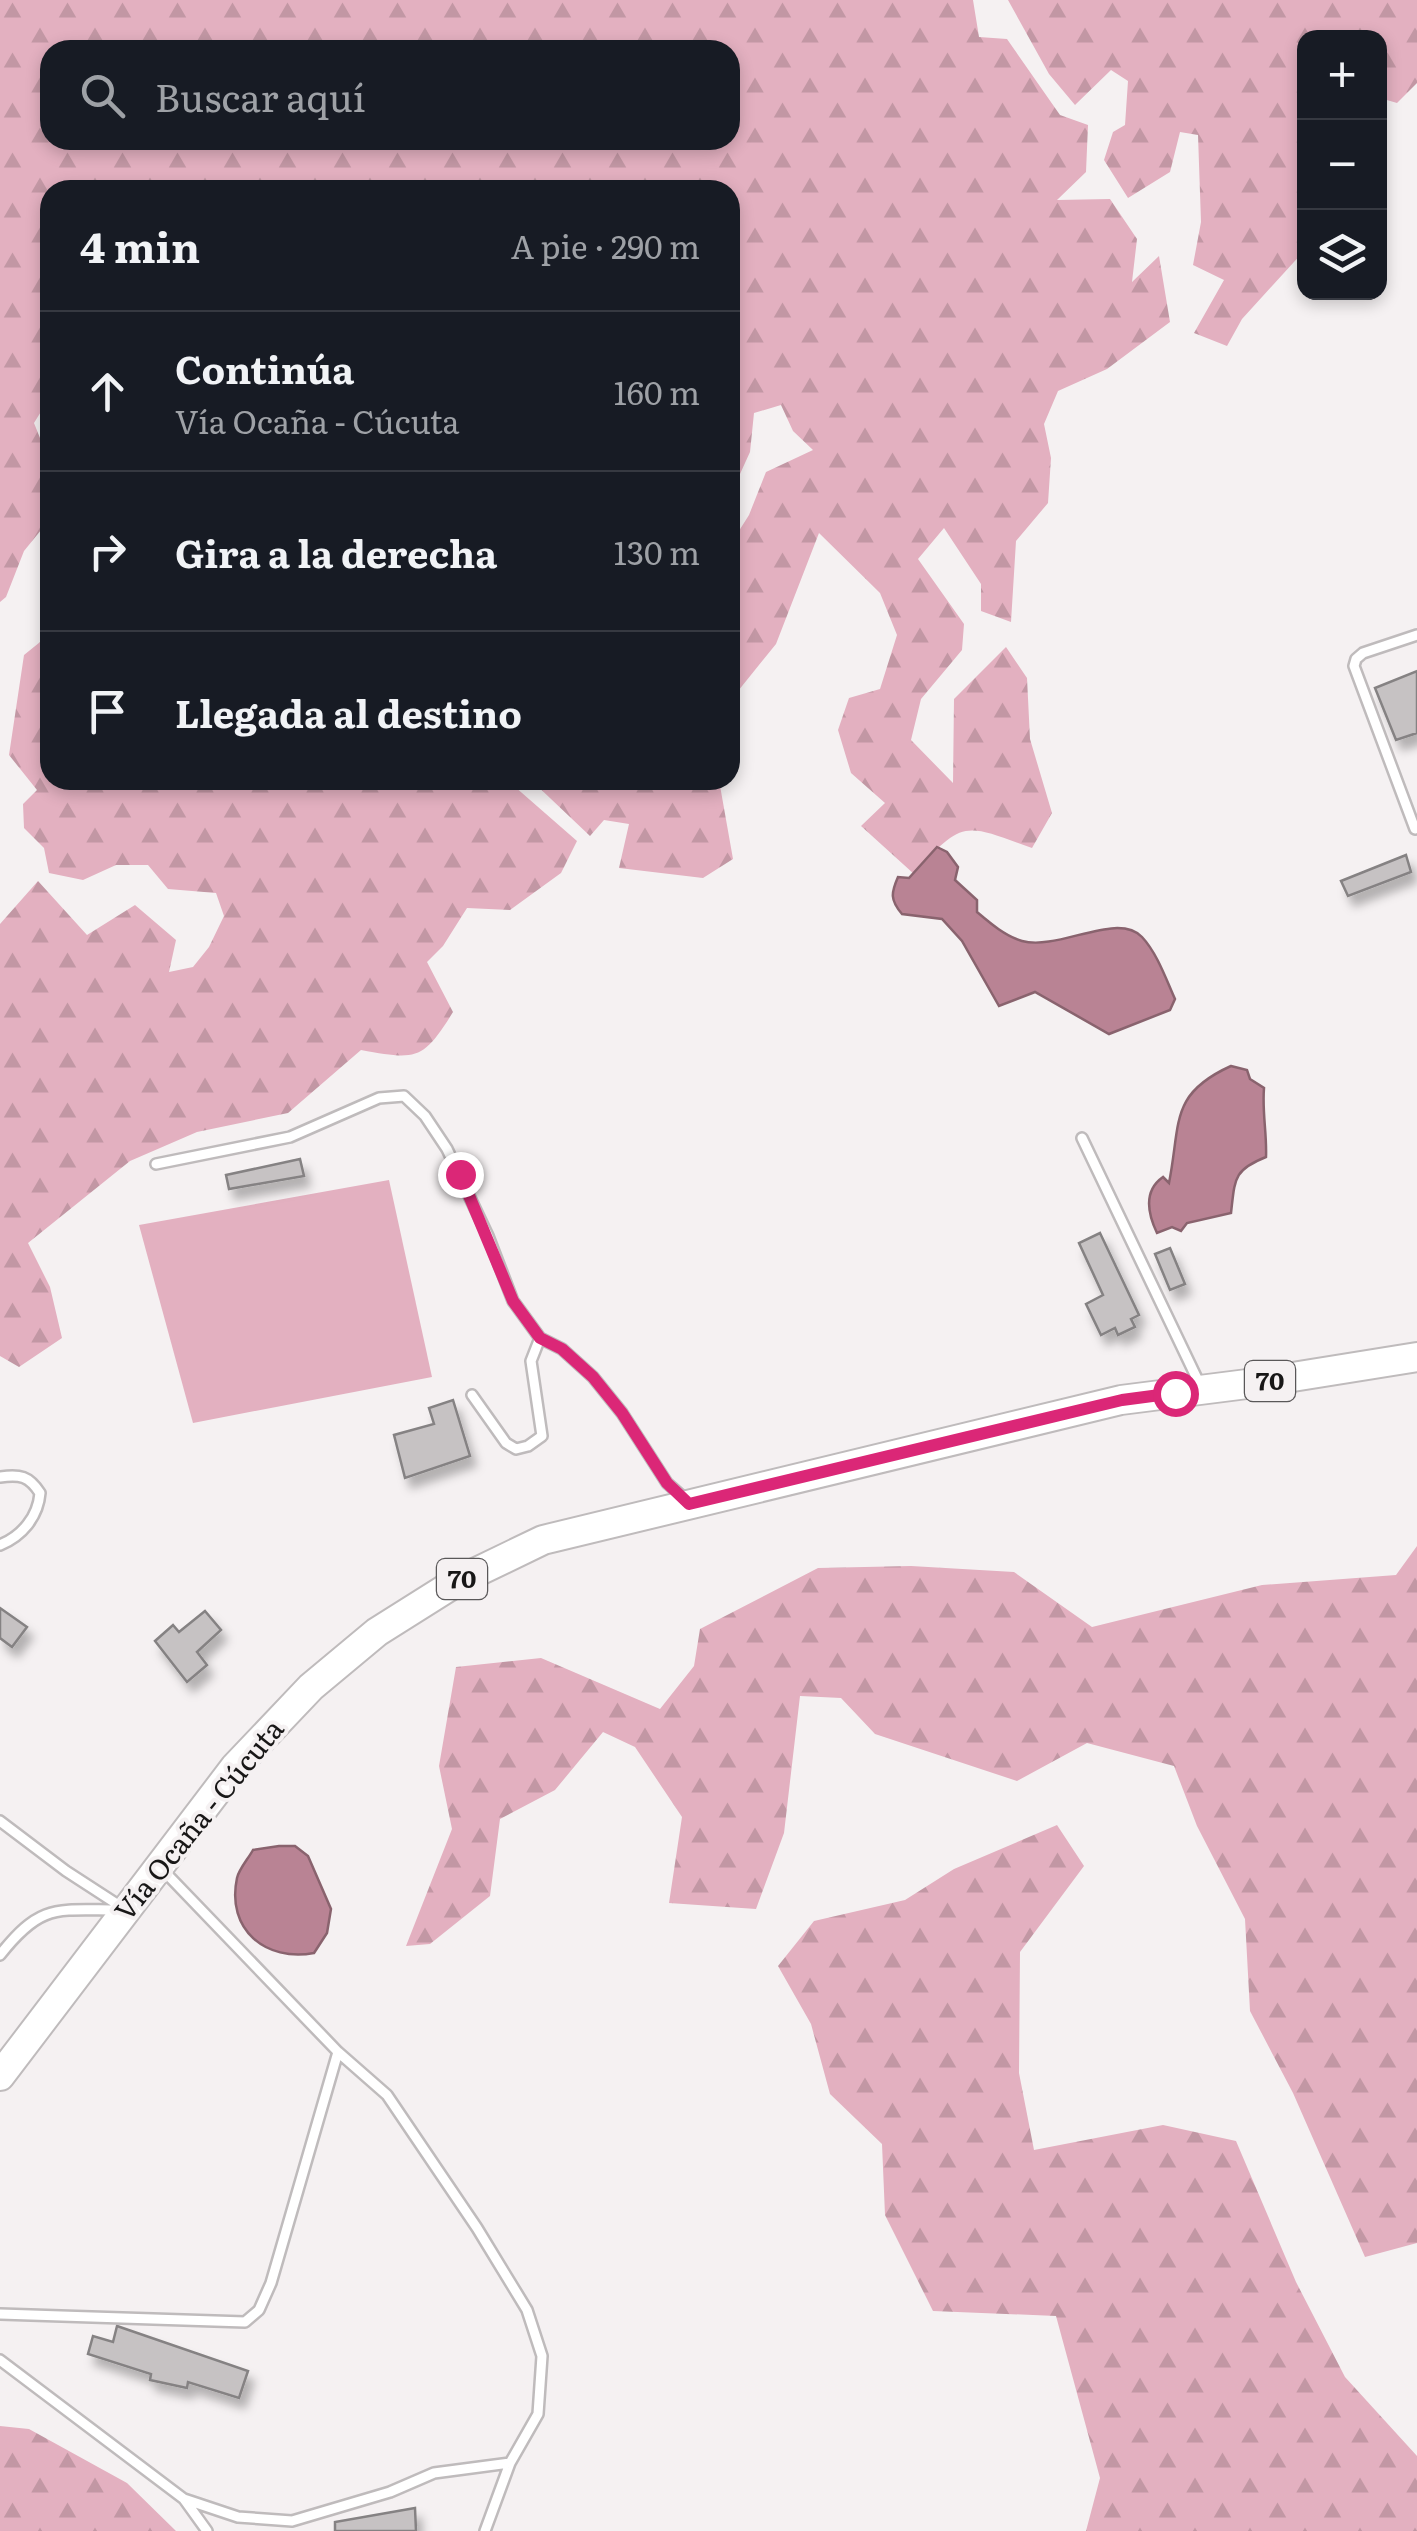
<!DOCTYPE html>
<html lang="es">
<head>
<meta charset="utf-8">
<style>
	body { margin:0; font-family:Literata,serif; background:#20242c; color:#f1f3f6 }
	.controls { position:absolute; right:30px; top:30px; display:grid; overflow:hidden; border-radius:20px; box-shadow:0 5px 15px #0003 }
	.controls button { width:90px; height:90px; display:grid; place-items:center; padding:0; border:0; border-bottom:2px solid #363941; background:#171b24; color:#f1f3f6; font:50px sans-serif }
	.stop { position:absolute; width:30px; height:30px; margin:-22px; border:8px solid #db2777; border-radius:50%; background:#fff }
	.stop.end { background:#db2777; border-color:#fff; box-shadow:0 2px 10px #0008 }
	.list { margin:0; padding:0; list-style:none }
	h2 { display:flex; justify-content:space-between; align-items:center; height:130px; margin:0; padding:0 40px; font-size:42px }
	h2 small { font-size:32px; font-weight:400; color:#9ea1a6 }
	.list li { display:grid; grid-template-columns:65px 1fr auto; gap:30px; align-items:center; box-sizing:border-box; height:160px; padding:0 40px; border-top:2px solid #363941 }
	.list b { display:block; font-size:38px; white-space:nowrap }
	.list p { margin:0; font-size:32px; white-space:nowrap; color:#9ea1a6 }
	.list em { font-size:32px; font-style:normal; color:#9ea1a6 }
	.icon { flex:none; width:55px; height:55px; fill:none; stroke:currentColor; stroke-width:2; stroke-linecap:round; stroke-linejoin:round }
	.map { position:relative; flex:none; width:1417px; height:2531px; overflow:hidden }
	.search { position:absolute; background:#171b24; box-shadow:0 5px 15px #0003; left:40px; top:40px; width:700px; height:110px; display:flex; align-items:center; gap:25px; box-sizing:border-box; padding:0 35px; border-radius:30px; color:#9ea1a6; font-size:38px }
	.panel { position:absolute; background:#171b24; box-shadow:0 5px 15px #0003; left:40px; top:180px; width:700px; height:610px; border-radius:30px }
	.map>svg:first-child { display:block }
</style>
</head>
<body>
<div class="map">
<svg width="1417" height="2531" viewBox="0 0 1417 2531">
	<defs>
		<pattern id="forest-firs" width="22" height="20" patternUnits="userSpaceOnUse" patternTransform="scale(2.5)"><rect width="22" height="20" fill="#e3b0c0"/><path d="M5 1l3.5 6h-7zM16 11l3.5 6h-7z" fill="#c297a4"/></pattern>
		<filter id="shadow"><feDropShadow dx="6" dy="10" stdDeviation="5" flood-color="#0004"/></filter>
	</defs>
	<rect width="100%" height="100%" fill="#f5f1f2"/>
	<path fill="url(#forest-firs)" fill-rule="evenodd" d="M0,0H973L979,37L1007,39L1060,115L1088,125L1086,172L1057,200L1110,199L1137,239L1132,282L1159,256L1170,322L1107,369L1058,391L1044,424L1051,458L1048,503L1016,541L1011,622L981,611V584L944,528L918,559L964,624L962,650L921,699L911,740L953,783L954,699L1006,647L1027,678L1030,739L1052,813L1032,848C965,824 963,818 914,874L861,826L885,803L851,773L838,730L849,698L880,689L897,635L880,593L819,533L776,644L730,701V545L749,515L766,472L813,450L793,431L781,405L754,413L750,452L730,496V190H50V397L34,423L42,443L41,468L50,477V519L24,551L6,597L0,602ZM50,50H730V140H50Z
		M1008,0H1417V83L1397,103L1380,98V38H1304V251L1242,319L1227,346L1194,333L1224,280L1193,265L1201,222L1198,135L1180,132L1170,172L1128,198L1104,160L1113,132L1125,125L1128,81L1111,70L1075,105L1049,74Z
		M50,634V780H507L577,841L561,873L510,910L467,908L443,946L427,962L453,1012C423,1061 416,1060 361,1050L288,1113L197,1132L130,1161L28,1243L50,1287L62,1338L19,1367L0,1356V924L38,881L87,935L135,905L176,940L169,972L193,967L209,947L224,916L216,893L168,889L148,865H116L83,880L49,873L44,848L24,828L23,804L37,790L9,755L24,655Z
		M531,780H719L733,859L703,878L619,868L629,824L604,820L590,836Z
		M1417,1546V2243L1365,2257L1293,2093L1250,2011L1245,1919L1197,1826L1174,1766L1087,1743L1017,1781L875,1734L841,1698L800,1696L784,1833L756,1909L669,1903L682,1817L635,1747L603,1732L555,1790L500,1819L490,1896L430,1944L406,1946L452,1829L439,1766L456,1667L541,1658L660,1709L694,1666L700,1629L818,1568L911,1566L1014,1572L1092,1627L1262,1585L1396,1575Z
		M1057,1825L1084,1866L1020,1952L1019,2073L1034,2150L1163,2125L1236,2141L1296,2282L1345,2377L1417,2456V2531H1086L1100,2478L1056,2316L933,2311L885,2215L882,2144L830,2094L811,2024L778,1966L814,1921L905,1900L954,1869Z
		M0,2426L29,2429L127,2483L176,2531H0Z"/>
	<path fill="#e3b0c0" d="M389,1180L432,1377L193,1423L139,1225Z"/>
	<path fill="#b98394" stroke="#89636e" stroke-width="2.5" d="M937,847L947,852L958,867L955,880L977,900V912C990,923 1005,936 1022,941C1059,951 1117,911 1142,937C1157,953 1166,979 1175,999L1170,1010L1109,1034L1035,992L999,1006L962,941L942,919L902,914C890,900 891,893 898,877L909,878Z
		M1231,1066L1247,1070L1250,1079L1264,1088C1262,1113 1267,1133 1266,1157C1233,1170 1235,1179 1231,1213L1187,1223L1181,1231L1172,1227L1157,1233C1148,1214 1143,1191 1163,1177L1169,1183C1181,1123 1169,1094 1231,1066Z
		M279,1846H295L308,1856L331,1909L327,1933L314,1953C266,1962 226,1930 237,1878C239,1869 248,1859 253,1850Z"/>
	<path fill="#c6c2c3" stroke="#858283" stroke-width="2.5" filter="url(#shadow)" d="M1417,671V733L1396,740L1375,688Z
		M1406,855L1411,872L1348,896L1341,881Z
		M300,1159L304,1176L229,1189L226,1175Z
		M1100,1233L1139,1315L1131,1319L1135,1327L1118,1335L1115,1328L1101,1335L1086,1304L1103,1295L1079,1243Z
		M1170,1248L1185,1284L1170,1290L1155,1254Z
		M453,1400L470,1456L405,1478L394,1435L434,1424L429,1408Z
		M0,1608L27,1627L12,1647L0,1638Z
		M205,1611L221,1630L197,1652L207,1665L187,1682L155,1641L173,1625L179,1632Z
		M117,2326L248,2371L239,2398L188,2382L187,2388L150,2380L151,2374L88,2354L93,2336L113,2342Z
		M415,2508L416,2531H335V2522Z"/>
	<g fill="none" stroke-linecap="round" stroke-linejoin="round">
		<defs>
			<path id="service" d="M1415,829L1354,666L1356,659L1363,653L1417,635
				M1082,1138L1201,1387
				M156,1164L290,1137L379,1098L404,1096L425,1116L447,1149L488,1236L513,1301L540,1338L562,1349L593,1377L622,1413L667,1483L684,1498
				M472,1395L506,1443L516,1449L528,1446L542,1436L531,1361L540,1338
				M0,1477C20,1474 29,1476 40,1493C38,1517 22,1536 0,1545
				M0,1821L66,1871L123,1908
				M161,1868L338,2052L387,2095L477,2228L527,2310L542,2356L538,2414L510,2463L485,2531
				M0,1955C41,1903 56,1910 118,1910
				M0,2314L245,2322L259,2310L271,2283L338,2052
				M0,2360L184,2499L238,2517L292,2521L390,2492L434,2473L510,2463
				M184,2499L207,2531"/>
			<path id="primary" d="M0,2076L235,1767L311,1687L377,1632L458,1581L543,1540L1121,1400L1255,1383L1417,1357"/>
		</defs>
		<use href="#service" stroke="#bfbbbc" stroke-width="14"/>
		<use href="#primary" stroke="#bfbbbc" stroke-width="32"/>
		<use href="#service" stroke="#fff" stroke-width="9"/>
		<use href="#primary" stroke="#fff" stroke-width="28"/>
	</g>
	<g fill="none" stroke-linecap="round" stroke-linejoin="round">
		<path stroke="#db2777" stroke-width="12" d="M460,1174L513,1301L540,1338L562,1349L593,1377L622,1413L667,1483L689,1504L1122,1400L1175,1393"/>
	</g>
	<g text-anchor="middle" stroke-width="8" stroke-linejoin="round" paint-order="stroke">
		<g fill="#f5f1f2" stroke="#5a5859" stroke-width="2.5">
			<rect x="1245" y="1361" width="50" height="40" rx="8"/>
			<rect x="437" y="1559" width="50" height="40" rx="8"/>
		</g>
		<g font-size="25" font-weight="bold" fill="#181717">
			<text x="1270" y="1390">70</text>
			<text x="462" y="1588">70</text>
		</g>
		<g font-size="28" fill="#181717" stroke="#f5f1f2">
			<text transform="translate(199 1820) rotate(-51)" y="10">Vía Ocaña - Cúcuta</text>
		</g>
	</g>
</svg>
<div class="controls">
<button>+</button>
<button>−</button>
<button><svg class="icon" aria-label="layers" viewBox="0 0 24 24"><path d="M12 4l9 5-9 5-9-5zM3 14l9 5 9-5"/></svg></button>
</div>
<div class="stop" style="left:1175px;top:1393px"></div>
<div class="stop end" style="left:460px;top:1174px"></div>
<div class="search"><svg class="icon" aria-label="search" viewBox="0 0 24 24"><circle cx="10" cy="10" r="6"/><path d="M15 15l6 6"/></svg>Buscar aquí</div>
<section class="panel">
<h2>4 min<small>A pie · 290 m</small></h2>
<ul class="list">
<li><svg class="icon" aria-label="ahead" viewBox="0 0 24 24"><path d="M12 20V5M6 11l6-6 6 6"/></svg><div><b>Continúa</b><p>Vía Ocaña - Cúcuta</p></div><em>160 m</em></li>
<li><svg class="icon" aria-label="right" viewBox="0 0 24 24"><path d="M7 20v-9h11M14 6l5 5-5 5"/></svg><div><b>Gira a la derecha</b></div><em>130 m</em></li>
<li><svg class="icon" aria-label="arrive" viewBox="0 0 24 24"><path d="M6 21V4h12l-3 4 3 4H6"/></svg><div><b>Llegada al destino</b></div></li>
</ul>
</section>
</div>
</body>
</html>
